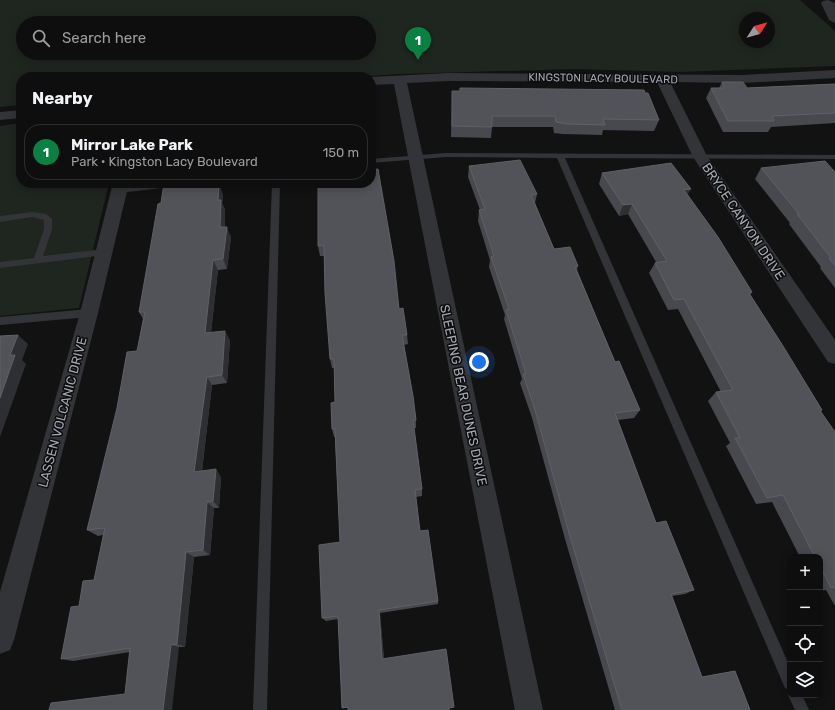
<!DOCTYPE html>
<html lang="en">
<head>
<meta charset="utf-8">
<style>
	body { margin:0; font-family:Rubik,sans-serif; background:#1c1c1c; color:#f1f3f6 }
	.controls { position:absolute; right:12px; bottom:12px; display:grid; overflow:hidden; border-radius:8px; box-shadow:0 2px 10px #0003 }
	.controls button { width:36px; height:36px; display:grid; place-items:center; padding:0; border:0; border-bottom:1px solid #2e2e2e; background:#0e0e0e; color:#f1f3f6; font:20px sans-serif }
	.compass { position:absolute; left:739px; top:12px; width:36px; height:36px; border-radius:50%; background:#0e0e0e; box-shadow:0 2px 10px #0003; rotate:54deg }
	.you { position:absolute; left:479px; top:362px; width:14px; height:14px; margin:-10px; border:3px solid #fff; border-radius:50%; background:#1a73e8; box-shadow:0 0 0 6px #1a73e833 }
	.badge { display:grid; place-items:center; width:26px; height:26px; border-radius:50%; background:#0b8043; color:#fff; font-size:13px; font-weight:700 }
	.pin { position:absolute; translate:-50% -33px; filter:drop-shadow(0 1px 2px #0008) }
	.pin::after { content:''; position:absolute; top:21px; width:14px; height:12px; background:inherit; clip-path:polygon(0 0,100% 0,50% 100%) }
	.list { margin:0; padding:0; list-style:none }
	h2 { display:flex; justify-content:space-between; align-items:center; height:52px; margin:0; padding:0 16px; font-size:17px }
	h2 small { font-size:13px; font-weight:400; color:#9b9c9e }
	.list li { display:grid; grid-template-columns:26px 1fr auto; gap:12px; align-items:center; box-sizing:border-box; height:56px; margin:0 8px 8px; padding:0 8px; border:1px solid #2e2e2e; border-radius:16px }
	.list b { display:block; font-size:15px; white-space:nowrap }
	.list p { margin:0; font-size:13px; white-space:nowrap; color:#9b9c9e }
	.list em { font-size:13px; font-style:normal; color:#9b9c9e }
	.icon { flex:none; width:22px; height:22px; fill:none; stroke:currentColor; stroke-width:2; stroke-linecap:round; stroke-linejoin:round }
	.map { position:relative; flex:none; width:835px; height:710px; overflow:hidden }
	.search { position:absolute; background:#0e0e0e; box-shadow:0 2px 10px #0003; left:16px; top:16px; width:360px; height:44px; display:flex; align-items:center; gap:10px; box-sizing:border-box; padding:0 14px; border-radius:22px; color:#9b9c9e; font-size:15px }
	.panel { position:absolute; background:#0e0e0e; box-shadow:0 2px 10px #0003; left:16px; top:72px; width:360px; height:116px; border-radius:16px }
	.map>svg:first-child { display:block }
</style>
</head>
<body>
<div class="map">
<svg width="835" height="710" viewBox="0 0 835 710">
	<rect width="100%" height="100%" fill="#121213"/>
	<path fill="#1e261f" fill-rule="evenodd" d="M0,0H800L835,31V66L681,72L573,69L400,74L356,77H21V105L0,107ZM745,18H769V42H745ZM23,23H369V53H23Z
		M21,123V183H109L79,308L0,316V126Z"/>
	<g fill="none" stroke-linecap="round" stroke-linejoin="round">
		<path fill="#333438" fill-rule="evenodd" d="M446,153L835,155V159L565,158L790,667V695H802L809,710H795L788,695L790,690L785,688L557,158L446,157L371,163V159Z
			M157,183H183L179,186L119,193L115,190L119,187Z
			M272,183H280L267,710H253Z
			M32,212L46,214L52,219V229L43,256L105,249L109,252L105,255L0,268V262L34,258L44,229V220L32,217L0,222V216Z
			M89,309L94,313L89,317L0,325V317Z"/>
		<path fill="#333438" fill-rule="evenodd" d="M828,0L835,3V23L829,20L821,3L823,1Z
			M835,70V78L743,83L670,82L707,156L835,340V364L828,362L693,157L657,82L449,81L407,83L543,710H515L394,84L371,85V77L449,73L743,75Z
			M21,110V118L0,120V112Z
			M113,183H129L98,313L14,640L10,650L0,654V592L80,313Z"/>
	</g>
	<path fill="#48494e" d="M722,82L747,88L835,84V123L771,127L768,132H723L706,98L711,88H719Z
		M452,91L659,120L654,131L603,130L602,135L563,134L554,133L553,127H492L491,138L451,137Z
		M469,166L537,194L535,203L554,249L578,266L577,270L615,362L640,410L634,418L618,420L656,523L694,590L685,594L672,596L702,677L735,671L750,710H615L565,539L532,418L520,383L522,379L504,319L505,315L489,267L490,260L478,221L479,210H480L468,177Z
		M761,168L835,172V288L820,268L821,267L789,224L790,223L755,179Z
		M602,173L688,195L752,292L750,295L822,410L821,411L835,432V606L826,590L820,591V557H800L772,502L756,504L726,446L730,443L708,401L716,392H721L678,309L668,310L649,273L655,263L656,262L628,214L619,216L599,184Z
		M164,183H213V186L219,185L223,195L222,203L225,210V227L231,237L227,269L218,270L211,332L230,340L227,383L212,385L202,471L221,477L219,508H214L210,555L194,557L185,647H179L125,694L130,652L73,661L61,659L79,606L94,580L103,535L98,536L87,530L137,351L143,319L139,312L161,203Z
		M318,183L399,309L407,335L408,344L404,345L416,420V428H414L422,489V496L416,497L420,531L438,601V604L380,613L384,658L348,708H342L338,619L326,621L322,618L340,542L335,437H334L332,429L335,402L334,368H332L330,359L324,256H320L318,246Z"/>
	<path fill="#2e2f32" d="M375,120L376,131L371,132V121Z
		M208,183H213L212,197L208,186Z
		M219,185L223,195L222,203L225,210V238L220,227L218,200Z
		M691,189L685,199L684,190Z
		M632,204L628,214L619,216L623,205Z
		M227,227L231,237L227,269L223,259Z
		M213,260L218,270L210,343L205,333Z
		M225,331L230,340L227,383L222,375Z
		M18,335L28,344L22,360L26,364L0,437V398L10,355Z
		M207,377L212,385L201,479L194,472Z
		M216,469L221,477L219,508L213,501Z
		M207,502L214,508L210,555L203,550Z
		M186,552L194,557L185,647L177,644Z
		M379,610L380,613L384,661L382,659Z
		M171,645L179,647L172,710H163Z"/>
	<path fill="#525359" stroke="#5f6167" d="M722,82H743L747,88L835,84V113L772,116L774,121H728L711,88H725Z
		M460,88L644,90L645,93H648L659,120L603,119L605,125L566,124L556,122L555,116H492V127L452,126V91H460Z
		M371,101L375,120L371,121Z
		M520,160L537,194L531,195L554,249L570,247L578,266L575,267L615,362L619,361L640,410L615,413L656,523L666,521L694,590L671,594L702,677L735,671L750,710H622L569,533L535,410L523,374H526L506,310L509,309L491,257L494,256L479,210L485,209L469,166Z
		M825,161L835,172V266L829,258H831L797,214H799L761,168Z
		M671,163L691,189L684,190L718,237L752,292L749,293L783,346L822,410L820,411L835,432V587L831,588L820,566V557H815L783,495L767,498L735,438H740L716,392L733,390L684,299L674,300L655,263L667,261L632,204L623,205L602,173Z
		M378,169L394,261L399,309L403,308L407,335H402L413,396L416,420H413L422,489L415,490L420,531L428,530L438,601L379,610L382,659L446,649L454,707L449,708V710H348V707L342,708L338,616L322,618L319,545L340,542L335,429H332L331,403L335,402L334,359H330L325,293L324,245L318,246V183H371V170Z
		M164,183H208V186L219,185L218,200H221L220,227H227L223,259L213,260L205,333L225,331L222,375L207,377L194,472L216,469L213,501L207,502L203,550L186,552L177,644L171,645L163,710H49L51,703L125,694L130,648L61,659L71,607L79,606L83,581L94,580L105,528L87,530L117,408L127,352L137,351L145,312H139L158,204L161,203Z
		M18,335L10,355H15L0,398V336Z"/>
	<g text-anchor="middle" stroke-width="3" stroke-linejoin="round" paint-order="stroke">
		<g font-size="11" fill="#a4a8b3" stroke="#0d0d0e">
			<text transform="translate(603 78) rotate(1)" y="4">KINGSTON LACY BOULEVARD</text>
		</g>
		<g font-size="13" fill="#a4a8b3" stroke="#0d0d0e">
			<text transform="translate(744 221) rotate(56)" y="5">BRYCE CANYON DRIVE</text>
			<text transform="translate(464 395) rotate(78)" y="5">SLEEPING BEAR DUNES DRIVE</text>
			<text transform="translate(62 412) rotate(-75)" y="5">LASSEN VOLCANIC DRIVE</text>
		</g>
	</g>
</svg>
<div class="controls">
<button>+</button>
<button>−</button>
<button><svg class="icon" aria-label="locate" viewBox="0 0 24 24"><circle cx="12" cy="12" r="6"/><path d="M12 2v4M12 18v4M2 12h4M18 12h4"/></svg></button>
<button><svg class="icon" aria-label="layers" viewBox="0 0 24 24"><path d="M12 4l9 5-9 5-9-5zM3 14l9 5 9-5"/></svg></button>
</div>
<svg class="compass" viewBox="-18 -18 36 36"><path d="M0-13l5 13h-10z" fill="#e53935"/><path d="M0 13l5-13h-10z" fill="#9b9c9e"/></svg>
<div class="you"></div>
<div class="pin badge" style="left:418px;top:60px">1</div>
<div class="search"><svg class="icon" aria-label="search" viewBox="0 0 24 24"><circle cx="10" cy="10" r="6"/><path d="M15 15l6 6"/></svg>Search here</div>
<section class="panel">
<h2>Nearby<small></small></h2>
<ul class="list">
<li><span class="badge">1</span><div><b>Mirror Lake Park</b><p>Park · Kingston Lacy Boulevard</p></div><em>150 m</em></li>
</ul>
</section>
</div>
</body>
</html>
